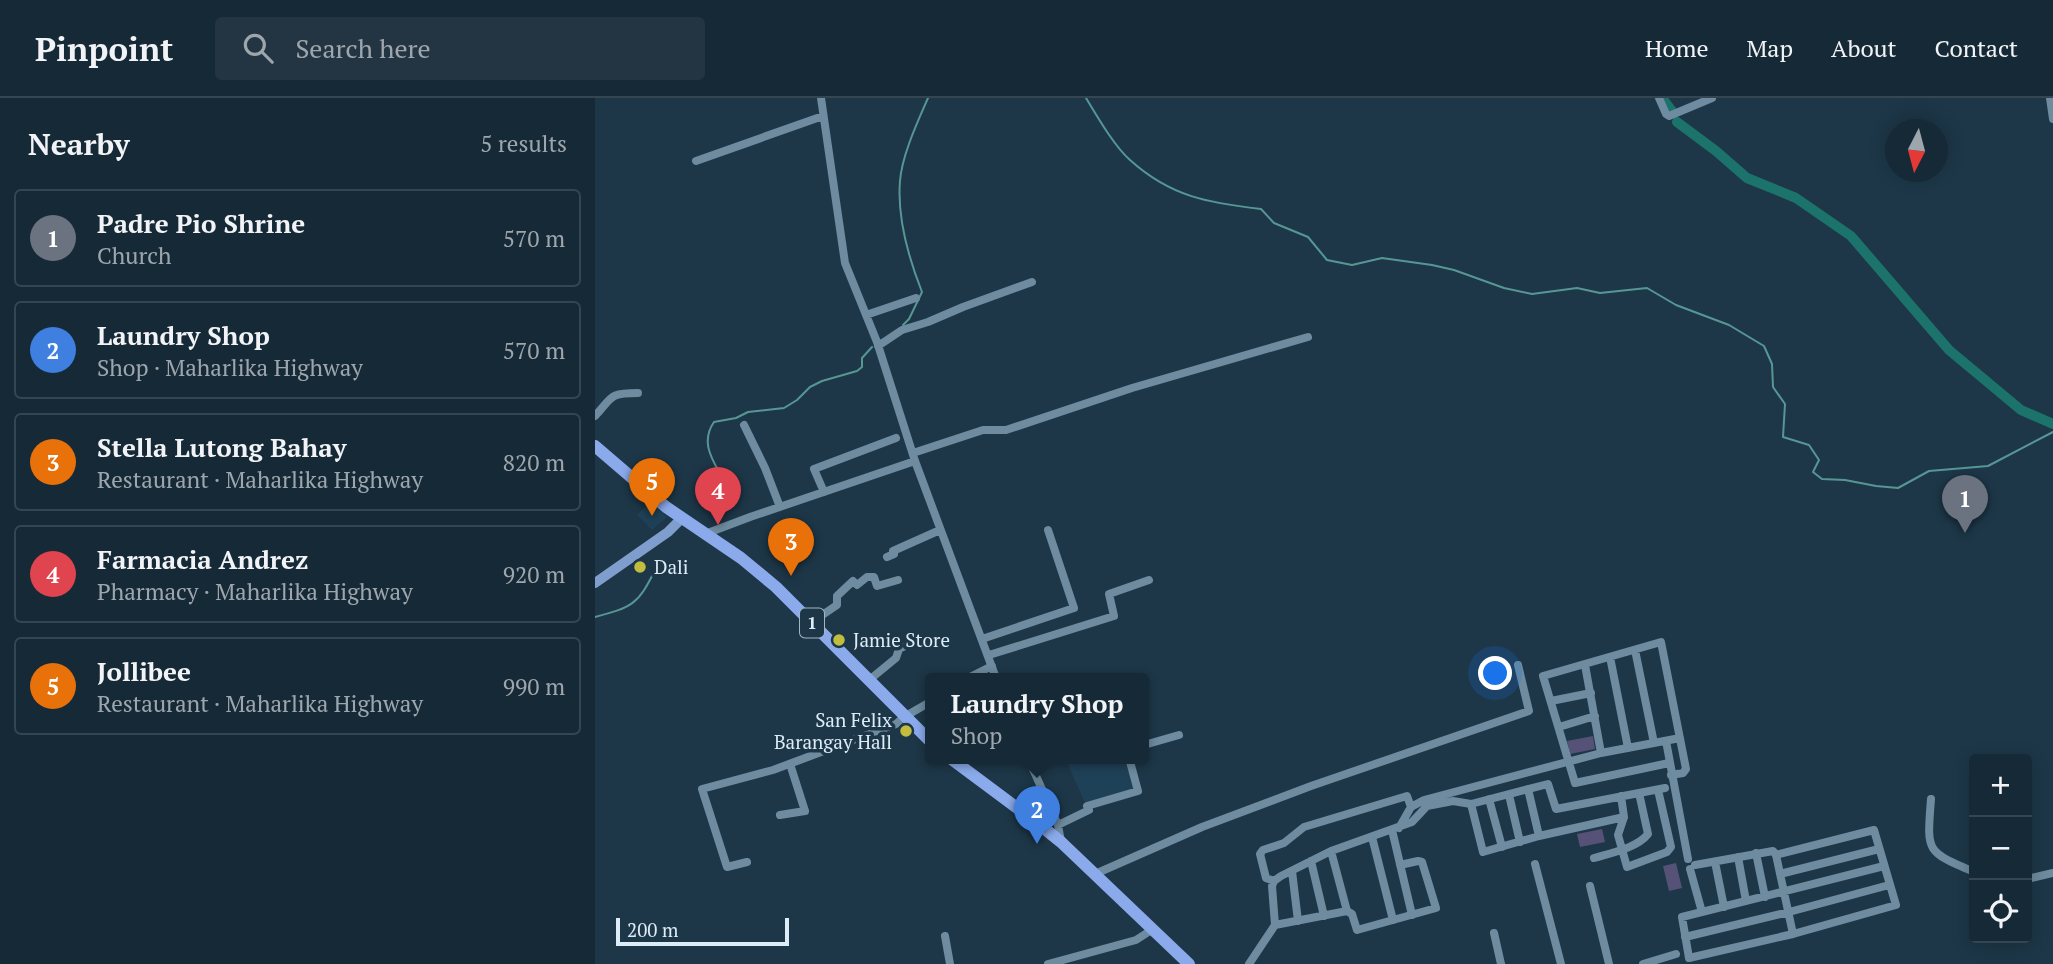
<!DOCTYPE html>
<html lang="en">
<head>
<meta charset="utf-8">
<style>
	body { margin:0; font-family:"PT Serif",serif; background:#233542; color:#f1f3f6 }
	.controls { position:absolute; right:21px; bottom:21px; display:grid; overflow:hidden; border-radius:7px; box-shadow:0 4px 18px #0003 }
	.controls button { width:63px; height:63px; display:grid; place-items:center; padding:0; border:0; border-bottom:2px solid #354551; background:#162936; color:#f1f3f6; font:35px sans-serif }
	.compass { position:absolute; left:1290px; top:21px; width:63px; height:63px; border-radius:50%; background:#162936; box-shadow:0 4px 18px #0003; rotate:186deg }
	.scale { position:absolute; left:21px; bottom:18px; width:173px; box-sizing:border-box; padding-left:7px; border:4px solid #ddecf7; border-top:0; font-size:19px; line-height:24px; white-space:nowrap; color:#ddecf7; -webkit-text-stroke:5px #1d3748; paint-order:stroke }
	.you { position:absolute; left:901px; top:576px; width:24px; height:24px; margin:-18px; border:5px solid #fff; border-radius:50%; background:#1a73e8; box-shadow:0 0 0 10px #1a73e833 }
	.badge { display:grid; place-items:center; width:46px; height:46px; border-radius:50%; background:#1a73e8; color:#fff; font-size:23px; font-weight:700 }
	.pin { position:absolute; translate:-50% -58px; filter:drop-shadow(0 2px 4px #0008) }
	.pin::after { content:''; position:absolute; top:37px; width:24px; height:21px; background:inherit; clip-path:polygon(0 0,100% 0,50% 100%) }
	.popup { position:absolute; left:330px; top:575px; width:224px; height:91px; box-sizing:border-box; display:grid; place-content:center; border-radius:7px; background:#162936; filter:drop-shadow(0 2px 5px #0005); font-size:23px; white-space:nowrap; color:#9ea6ad }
	.popup b { font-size:26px; color:#f1f3f6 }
	.popup::after { content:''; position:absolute; left:50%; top:100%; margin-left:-14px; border:14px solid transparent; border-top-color:#162936 }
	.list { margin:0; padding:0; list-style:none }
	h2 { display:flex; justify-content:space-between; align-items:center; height:91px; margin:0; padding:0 28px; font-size:30px }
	h2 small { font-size:23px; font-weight:400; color:#9ea6ad }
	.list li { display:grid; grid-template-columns:46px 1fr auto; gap:21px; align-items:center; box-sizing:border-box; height:98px; margin:0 14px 14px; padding:0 14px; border:2px solid #354551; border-radius:7px }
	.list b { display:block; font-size:26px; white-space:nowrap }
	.list p { margin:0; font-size:23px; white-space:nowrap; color:#9ea6ad }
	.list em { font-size:23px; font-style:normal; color:#9ea6ad }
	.icon { flex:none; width:38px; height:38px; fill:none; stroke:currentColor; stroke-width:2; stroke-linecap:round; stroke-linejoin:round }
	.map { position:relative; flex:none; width:1458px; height:866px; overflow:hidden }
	header { display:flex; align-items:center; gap:42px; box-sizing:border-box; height:98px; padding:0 35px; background:#162936; border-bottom:2px solid #354551 }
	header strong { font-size:33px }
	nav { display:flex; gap:38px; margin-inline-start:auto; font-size:24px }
	.search { width:490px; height:63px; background:#233542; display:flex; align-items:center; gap:18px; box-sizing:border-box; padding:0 24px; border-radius:7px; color:#9ea6ad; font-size:26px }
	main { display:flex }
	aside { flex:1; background:#162936 }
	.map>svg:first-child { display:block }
</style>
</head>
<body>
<header>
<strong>Pinpoint</strong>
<div class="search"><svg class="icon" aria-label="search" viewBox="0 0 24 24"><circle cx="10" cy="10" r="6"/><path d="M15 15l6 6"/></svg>Search here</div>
<nav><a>Home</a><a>Map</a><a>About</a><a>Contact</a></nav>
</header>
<main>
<aside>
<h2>Nearby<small>5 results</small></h2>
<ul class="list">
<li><span class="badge" style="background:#6b7280">1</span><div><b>Padre Pio Shrine</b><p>Church</p></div><em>570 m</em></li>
<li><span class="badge" style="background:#3f7fe0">2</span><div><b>Laundry Shop</b><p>Shop · Maharlika Highway</p></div><em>570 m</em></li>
<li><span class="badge" style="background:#e8710a">3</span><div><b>Stella Lutong Bahay</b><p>Restaurant · Maharlika Highway</p></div><em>820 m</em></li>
<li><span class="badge" style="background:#e0444e">4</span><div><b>Farmacia Andrez</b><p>Pharmacy · Maharlika Highway</p></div><em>920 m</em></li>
<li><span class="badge" style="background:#e8710a">5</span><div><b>Jollibee</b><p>Restaurant · Maharlika Highway</p></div><em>990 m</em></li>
</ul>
</aside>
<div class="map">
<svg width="1458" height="866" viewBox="0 0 1458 866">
	<rect width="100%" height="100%" fill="#1d3748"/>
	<path fill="#1f4157" d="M56,403L72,419L57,432L42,417Z
		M470,660H533L542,693L491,707Z"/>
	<path fill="#565176" d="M998,638L1000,651L975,656L972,643Z
		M1007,731L1010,744L985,749L982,736Z
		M1081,765L1087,790L1074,793L1068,768Z"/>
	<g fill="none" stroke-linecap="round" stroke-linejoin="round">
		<path stroke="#569795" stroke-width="2" d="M491,0C502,18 519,48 535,62C576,99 614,105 666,111L679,125L713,139L732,162L757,167L787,160L837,167L859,172L909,190L937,196L982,190L1005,195L1052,190L1081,207L1134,227L1169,248L1177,266L1178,289L1190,306L1188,339L1214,347L1224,362L1218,374L1227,381L1250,382L1281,388L1303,390L1334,373L1393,368L1458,334
			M308,227L314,221L327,194C314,161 302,119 305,83C307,57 323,23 333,0
			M116,412C120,407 128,401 130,395C137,380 98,354 119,324L141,320L153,314L189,310L202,302L215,289L227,283L262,273L267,269V260L277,249
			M0,519C37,509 43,507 60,472"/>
		<path stroke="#1c736b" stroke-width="10" d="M1067,0L1077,13
			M1082,24L1121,53L1152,80L1201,100L1256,138L1354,252L1426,312L1458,326"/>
		<path stroke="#6e8b9f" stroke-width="8" d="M226,0L250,165L282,244L320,363L401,580
			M1064,0L1071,16L1074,18L1117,0
			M1455,0L1458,21
			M101,63L228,18
			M271,217L321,200
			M283,248L307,232L333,224L368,209L437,184
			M0,318C18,299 13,295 43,295
			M149,327L170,370L185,409
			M318,355L388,332H411L537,290L713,239
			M229,394L219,371L301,340
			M110,436L155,419L320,363
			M292,459L299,456L298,453L345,432
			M217,524L242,507V498L258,483L262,487L272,479H279L282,488L303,482
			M387,541L479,510L453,432
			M1040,552L1059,645
			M394,557L519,518L514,496L554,482
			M1015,559L1033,650
			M990,567L1006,655
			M373,580L397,568
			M273,583L301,560L304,551L327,540
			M956,603L996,595
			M964,629L1000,618
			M1071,643L1093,761
			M549,647L584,637
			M433,660L463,727L466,744
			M1074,665L980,685L948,578L1066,544L1091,671L1088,675L1076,677
			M933,691L944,738
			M914,697L925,744
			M1026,698L1029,719L1023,737L1032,769L1072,754L1076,749L1063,692
			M894,701L907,749
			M1336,701C1332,754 1330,753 1379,774
			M876,706L888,754L944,738L1029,719
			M185,717L210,713L195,666
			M463,727L494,712L492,708L543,693L534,660
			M804,730L816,709L829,702L1006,655L1085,640
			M797,732L817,817
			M777,739L798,822
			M736,753L752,813L757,816L762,832L841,810L827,764L823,763L805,767
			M1161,755L1170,799
			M1181,757L1279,732L1301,807L1198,836L1094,860L1087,819L1289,768
			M1143,759L1151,803
			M999,760C1016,755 1042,750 1053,736L1044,695
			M716,763L729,818
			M152,764L132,769L107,691L178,672L301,626L309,619L335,604
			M1120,764L1129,809
			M940,766L966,866
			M1100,767L1178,753L1181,757L1198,836
			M1095,771L1107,814
			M697,773L703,823
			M500,776L607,729L716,688L934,613L923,567
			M1185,776L1284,751
			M1432,781L1458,775
			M679,783L671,780L665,756L668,752L689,745L709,729L812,698L816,709
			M995,788L1014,866
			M680,827L752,813
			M899,835L906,866
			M350,838L355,866
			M1090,839L1194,814L1294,787
			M453,866L541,842L558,831
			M654,866L680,827L677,788L679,783L686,778L736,753L817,724L832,708L858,703L876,706L953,686L961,711L1070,690
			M1048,866L1081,856"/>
		<path stroke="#7f9ecd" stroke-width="10" d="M0,485L73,434L87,420"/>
		<path stroke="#8aaaeb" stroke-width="12" d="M0,348L71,409L146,460L181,489L335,643
			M355,660L445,727L466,744L594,866"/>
	</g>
	<g fill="#c1bd3f" stroke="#1d3748" stroke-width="2.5">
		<circle cx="45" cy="469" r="7"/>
		<circle cx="244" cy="542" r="7"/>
		<circle cx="311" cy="633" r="7"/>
	</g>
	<g text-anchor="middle" stroke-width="7" stroke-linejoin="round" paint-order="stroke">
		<rect fill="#1d3748" stroke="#a3b6c2" stroke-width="2" x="205" y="510.5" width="24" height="29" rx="5"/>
		<g font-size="18" font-weight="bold" fill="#ddecf7">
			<text x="217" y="531">1</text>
		</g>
		<g font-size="19" fill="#ddecf7" stroke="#1d3748" text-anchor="start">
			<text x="59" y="476">Dali</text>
			<text x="258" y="549">Jamie Store</text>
			<text x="297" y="629" text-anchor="end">San Felix<tspan x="297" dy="22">Barangay Hall</tspan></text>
		</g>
	</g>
</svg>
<div class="controls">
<button>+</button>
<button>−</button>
<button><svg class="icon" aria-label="locate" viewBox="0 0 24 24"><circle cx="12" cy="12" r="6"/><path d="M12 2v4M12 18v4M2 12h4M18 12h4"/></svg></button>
</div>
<svg class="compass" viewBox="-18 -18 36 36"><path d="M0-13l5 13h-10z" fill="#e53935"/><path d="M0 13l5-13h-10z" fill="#9ea6ad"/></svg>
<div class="scale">200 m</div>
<div class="you"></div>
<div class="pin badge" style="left:1370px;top:435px;background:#6b7280">1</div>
<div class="pin badge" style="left:442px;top:746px;background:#3f7fe0">2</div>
<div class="popup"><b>Laundry Shop</b>Shop</div>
<div class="pin badge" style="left:196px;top:478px;background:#e8710a">3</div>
<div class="pin badge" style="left:123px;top:427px;background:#e0444e">4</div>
<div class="pin badge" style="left:57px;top:418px;background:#e8710a">5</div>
</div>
</main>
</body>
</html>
